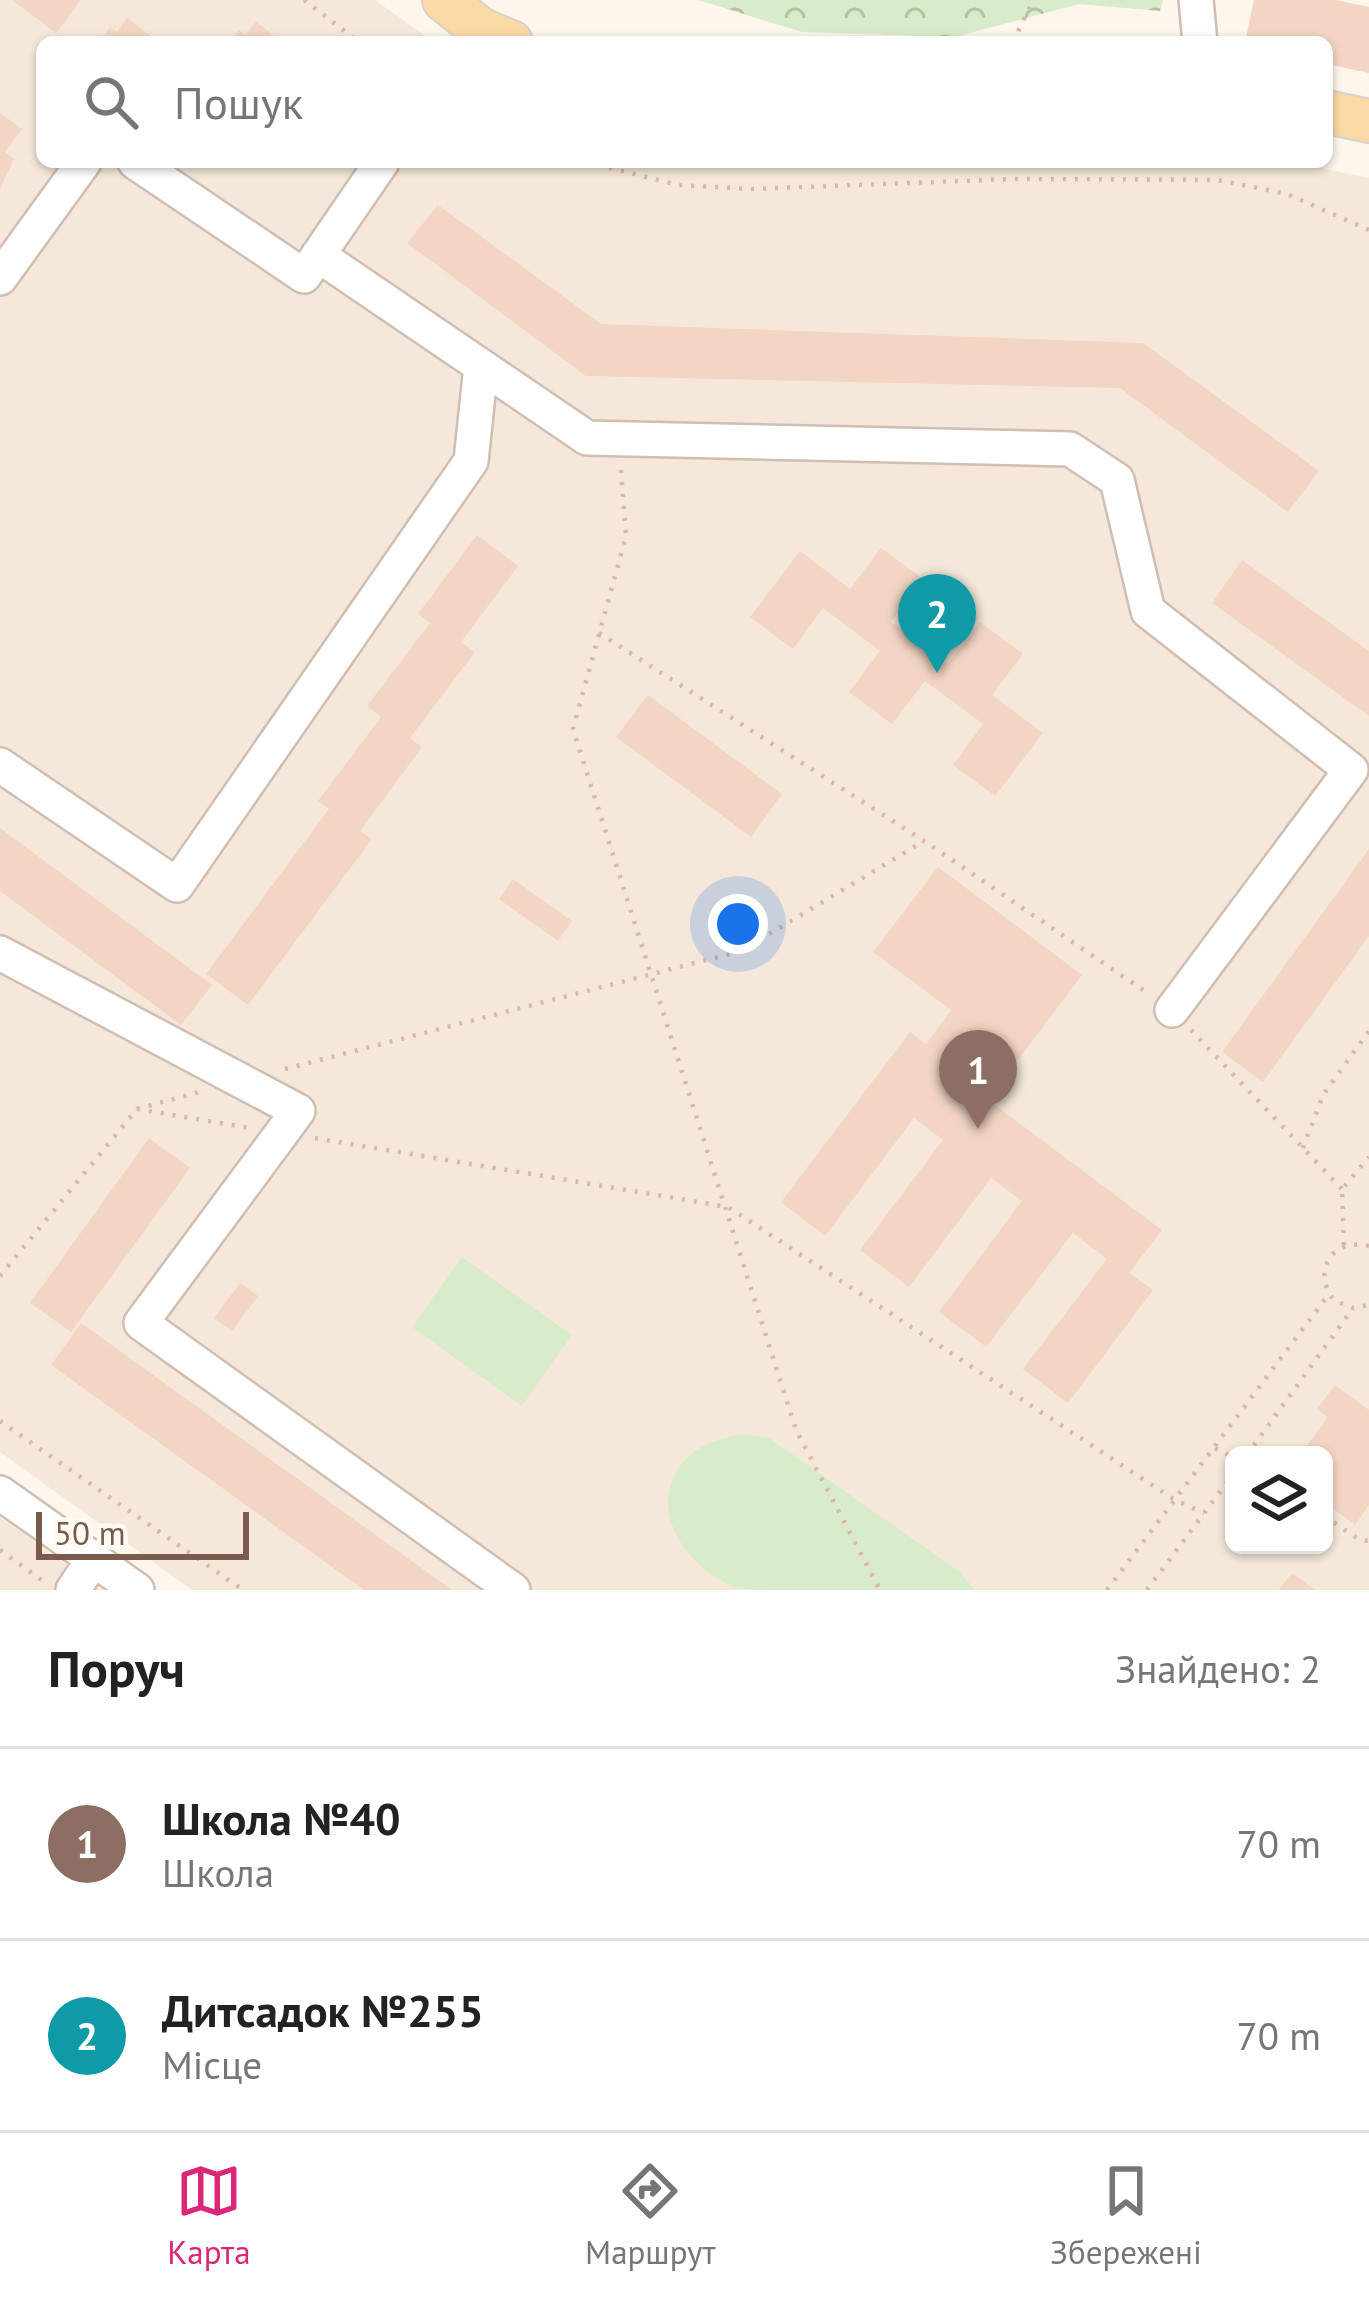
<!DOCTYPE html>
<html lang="uk">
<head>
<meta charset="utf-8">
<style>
	body { margin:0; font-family:"PT Sans",sans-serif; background:#f2f2f2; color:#222 }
	.controls { position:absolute; right:36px; bottom:36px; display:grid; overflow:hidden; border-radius:18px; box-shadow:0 3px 9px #0004 }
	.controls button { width:108px; height:108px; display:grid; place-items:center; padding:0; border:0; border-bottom:3px solid #e0e0e0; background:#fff; color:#222; font:60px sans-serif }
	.scale { position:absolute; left:36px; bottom:30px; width:213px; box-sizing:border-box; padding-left:12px; border:6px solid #7a5c4d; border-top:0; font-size:33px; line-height:42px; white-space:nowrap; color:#7a5c4d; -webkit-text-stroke:9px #fffaf3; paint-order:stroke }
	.you { position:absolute; left:738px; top:924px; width:42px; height:42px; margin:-30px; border:9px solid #fff; border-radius:50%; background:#1a73e8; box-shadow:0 0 0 18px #1a73e833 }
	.badge { display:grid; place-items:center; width:78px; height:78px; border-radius:50%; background:#db2777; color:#fff; font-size:39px; font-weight:700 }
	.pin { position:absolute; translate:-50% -99px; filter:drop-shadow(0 3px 6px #0008) }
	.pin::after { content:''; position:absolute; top:63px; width:42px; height:36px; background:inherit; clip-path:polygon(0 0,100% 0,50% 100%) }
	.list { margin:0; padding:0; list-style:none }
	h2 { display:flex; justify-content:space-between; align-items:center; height:156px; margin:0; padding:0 48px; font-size:51px }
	h2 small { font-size:39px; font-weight:400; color:#767676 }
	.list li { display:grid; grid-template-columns:78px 1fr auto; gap:36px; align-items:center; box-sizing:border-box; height:192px; padding:0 48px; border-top:3px solid #e0e0e0 }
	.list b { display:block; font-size:45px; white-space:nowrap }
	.list p { margin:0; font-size:39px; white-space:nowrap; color:#767676 }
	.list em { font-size:39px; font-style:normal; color:#767676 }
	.icon { flex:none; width:66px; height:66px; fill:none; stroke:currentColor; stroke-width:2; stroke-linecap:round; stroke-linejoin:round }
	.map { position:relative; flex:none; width:1369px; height:1590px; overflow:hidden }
	.search { position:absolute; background:#fff; box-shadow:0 3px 9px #0004; left:36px; right:36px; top:36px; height:132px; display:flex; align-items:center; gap:30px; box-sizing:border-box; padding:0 42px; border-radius:18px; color:#767676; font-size:45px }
	.sheet { height:540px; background:#fff }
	nav { display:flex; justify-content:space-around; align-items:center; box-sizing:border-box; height:168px; border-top:3px solid #e0e0e0; background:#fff; font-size:33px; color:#767676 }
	nav a { display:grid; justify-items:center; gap:6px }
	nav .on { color:#db2777 }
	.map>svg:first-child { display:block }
</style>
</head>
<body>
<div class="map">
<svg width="1369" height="1590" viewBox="0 0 1369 1590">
	<defs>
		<pattern id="forest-crowns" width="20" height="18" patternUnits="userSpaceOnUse" patternTransform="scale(3)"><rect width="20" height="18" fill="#d8ecc9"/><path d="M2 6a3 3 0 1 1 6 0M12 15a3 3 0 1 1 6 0" fill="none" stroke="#b4c2a5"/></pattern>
	</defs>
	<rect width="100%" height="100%" fill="#fdf6ec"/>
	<path fill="#f5e8da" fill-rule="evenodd" d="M0,0H375L434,42H42V162H1292L1369,178V1590H192L0,1452ZM1234,1455H1324V1545H1234Z
		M0,1517L102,1590H0Z"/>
	<path fill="#d8ecc9" d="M462,1257L572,1335L522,1406L412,1327Z
		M744,1434L769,1438L960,1572L975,1590C914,1590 852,1590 791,1590C775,1590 750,1590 736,1588C696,1571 655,1527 672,1481C684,1449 713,1439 744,1434Z"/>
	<path fill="url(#forest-crowns)" d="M698,0H1163L1160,11L1079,4L955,37L802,32Z"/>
	<path fill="#f3d5c3" d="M12,0H81L56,33Z
		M1254,0H1336L1369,7V73L1327,64V42H1245Z
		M127,18L159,42L100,40L110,27L117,32Z
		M256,22L283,42H230L239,30L245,35Z
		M0,113L22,129L5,152L14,159L0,189Z
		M438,205L601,324L1143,343L1319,471L1288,512L1120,388L586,376L407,243Z
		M477,535L518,566L461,642L475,652L410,738L422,747L360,831L372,839L248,1005L206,974L329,809L318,801L381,717L367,706L430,623L418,614Z
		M881,548L923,579L891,622L948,664L980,622L1023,654L992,695L1043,733L995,796L953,765L983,724L925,681L892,724L849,692L880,651L823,608L793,649L750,617L800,551L850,589Z
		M1242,560L1369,651V716L1212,603Z
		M648,695L782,794L751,837L616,737Z
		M0,828L212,985L181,1025L0,891Z
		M1369,849V936L1263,1082L1222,1052Z
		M938,867L1082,975L1018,1060L989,1039L959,1078L1162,1230L1129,1273L1153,1290L1068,1403L1023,1369L1107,1259L1073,1233L986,1347L939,1312L1022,1201L991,1178L909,1287L860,1250L943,1140L914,1118L825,1236L781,1202L910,1032L926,1044L951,1010L873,952Z
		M513,879L572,921L558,941L499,899Z
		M149,1138L190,1168L71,1332L30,1303Z
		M240,1283L258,1296L232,1331L214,1318Z
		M81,1323L452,1590H364L51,1365Z
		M1335,1385L1369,1410V1505L1355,1525L1324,1502V1455H1300L1328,1417L1317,1409Z
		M1292,1573L1315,1590H1279Z"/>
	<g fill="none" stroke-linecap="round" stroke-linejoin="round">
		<defs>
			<path id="minor" d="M1196,0L1200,42
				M135,162L304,276L382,162
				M318,255L587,438L1070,449L1117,480L1148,611L1351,770L1172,1010
				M0,278L84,162
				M0,765L177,885L471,461L481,366
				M0,953L298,1111L141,1323L513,1590
				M0,1493L137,1590
				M73,1590L93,1560"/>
			<path id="major" d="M444,0L480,29L511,42
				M1327,112L1369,121"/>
		</defs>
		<use href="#minor" stroke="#d1beb0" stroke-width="38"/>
		<use href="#major" stroke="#dad1cd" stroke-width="46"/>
		<path stroke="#d9b8a5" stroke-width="4.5" stroke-dasharray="3 9" stroke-linecap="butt" d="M304,0L359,42
			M1013,42L1033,0
			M586,162L678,185L752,189L1013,179L1218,180L1287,194L1369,230
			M621,470L626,536L573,729L796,1430L880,1590
			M599,633L924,841L1146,992
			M1191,1030L1342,1189
			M285,1069L741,951L924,841
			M137,1109L250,1128
			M315,1138L728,1207L1175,1500L1204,1513
			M1303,1148L1323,1095L1369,1031
			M1344,1245L1342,1189L1369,1157
			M1369,1246C1332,1237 1310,1272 1335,1301L1353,1308L1369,1305
			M0,1276L137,1109L199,1092
			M0,1421L243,1590
			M1215,1448L1234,1458
			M1247,1455L1353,1308
			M1324,1516L1360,1540L1369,1541
			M0,1550L44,1582
			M1107,1590L1329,1294
			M1147,1590L1234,1473"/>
		<use href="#minor" stroke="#fff" stroke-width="33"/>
		<use href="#major" stroke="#fbd9a5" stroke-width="42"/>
	</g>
</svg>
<div class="controls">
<button><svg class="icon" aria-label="layers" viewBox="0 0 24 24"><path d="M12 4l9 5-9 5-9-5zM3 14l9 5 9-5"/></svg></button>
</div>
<div class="scale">50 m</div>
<div class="you"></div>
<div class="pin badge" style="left:978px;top:1129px;background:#8d6e63">1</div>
<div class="pin badge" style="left:937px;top:673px;background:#0f9aa8">2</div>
<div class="search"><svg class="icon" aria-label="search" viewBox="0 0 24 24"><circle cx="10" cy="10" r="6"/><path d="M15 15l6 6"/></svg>Пошук</div>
</div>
<section class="sheet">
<h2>Поруч<small>Знайдено: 2</small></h2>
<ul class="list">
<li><span class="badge" style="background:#8d6e63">1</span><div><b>Школа №40</b><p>Школа</p></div><em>70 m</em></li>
<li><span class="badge" style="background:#0f9aa8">2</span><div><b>Дитсадок №255</b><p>Місце</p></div><em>70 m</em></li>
</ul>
</section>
<nav>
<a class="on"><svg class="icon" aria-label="map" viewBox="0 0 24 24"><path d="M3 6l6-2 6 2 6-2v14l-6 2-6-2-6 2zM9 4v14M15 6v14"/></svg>Карта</a>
<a><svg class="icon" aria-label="directions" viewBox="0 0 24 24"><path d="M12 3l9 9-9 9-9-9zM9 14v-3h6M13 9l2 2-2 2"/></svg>Маршрут</a>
<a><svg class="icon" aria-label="saved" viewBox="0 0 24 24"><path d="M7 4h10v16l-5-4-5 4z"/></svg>Збережені</a>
</nav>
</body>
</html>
